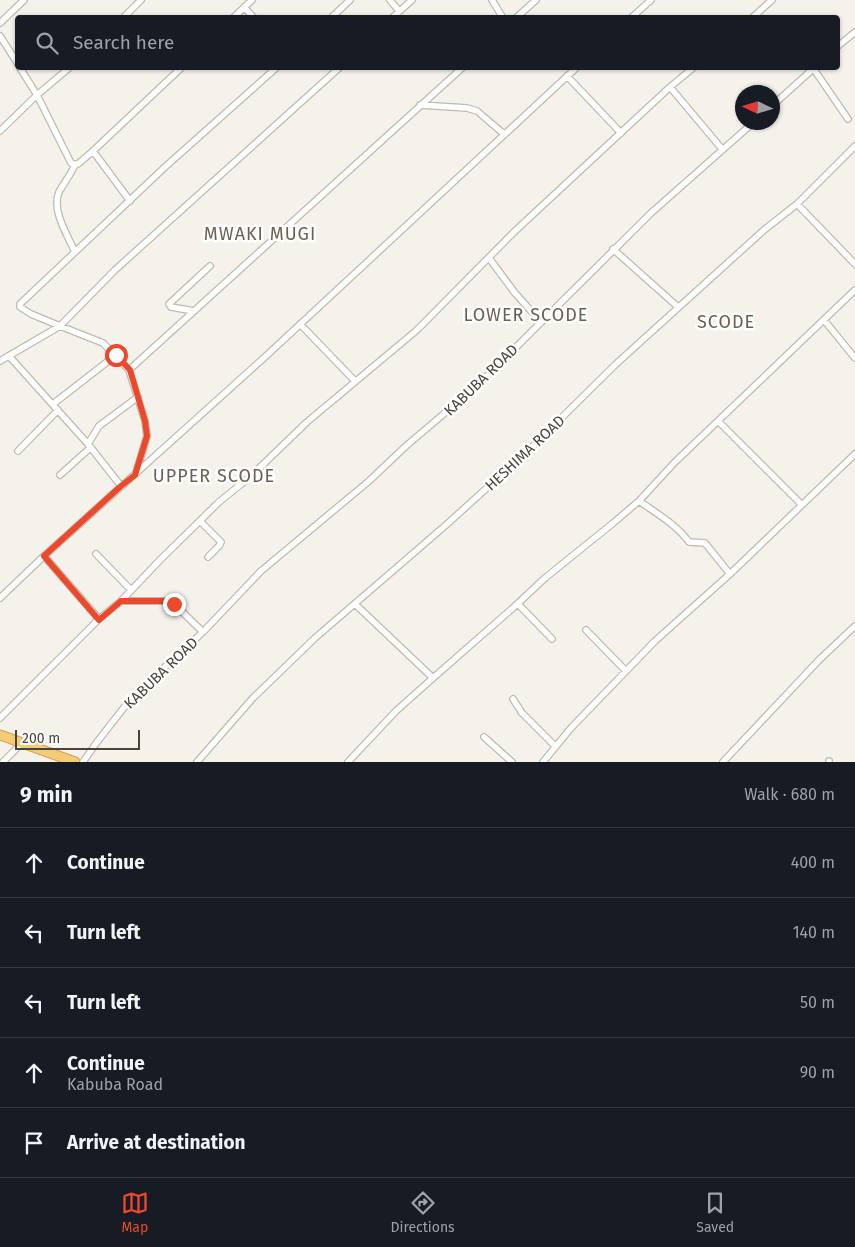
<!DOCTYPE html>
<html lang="en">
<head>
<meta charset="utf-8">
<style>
	body { margin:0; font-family:"Fira Sans",sans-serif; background:#20242c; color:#f1f3f6 }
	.compass { position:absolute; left:735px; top:85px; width:45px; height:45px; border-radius:50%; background:#171b24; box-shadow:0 1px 4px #0004; rotate:274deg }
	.scale { position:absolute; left:15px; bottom:12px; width:125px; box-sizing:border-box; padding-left:5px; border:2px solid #49433a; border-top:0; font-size:14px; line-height:18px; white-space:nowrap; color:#49433a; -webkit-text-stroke:4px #fff; paint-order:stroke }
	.stop { position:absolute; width:15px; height:15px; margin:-11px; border:4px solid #ec492c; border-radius:50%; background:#fff }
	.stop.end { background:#ec492c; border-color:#fff; box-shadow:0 1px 5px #0008 }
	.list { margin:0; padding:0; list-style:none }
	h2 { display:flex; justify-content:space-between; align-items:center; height:65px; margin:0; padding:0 20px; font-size:21px }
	h2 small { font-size:16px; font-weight:400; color:#9ea1a6 }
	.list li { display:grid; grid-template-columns:32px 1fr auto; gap:15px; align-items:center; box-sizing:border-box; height:70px; padding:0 20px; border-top:1px solid #363941 }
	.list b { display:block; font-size:19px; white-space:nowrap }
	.list p { margin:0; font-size:16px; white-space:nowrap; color:#9ea1a6 }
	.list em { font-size:16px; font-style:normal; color:#9ea1a6 }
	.icon { flex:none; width:28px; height:28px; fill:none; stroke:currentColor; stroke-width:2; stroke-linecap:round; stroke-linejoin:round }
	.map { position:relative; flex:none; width:855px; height:762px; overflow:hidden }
	.search { position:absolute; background:#171b24; box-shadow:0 1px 4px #0004; left:15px; right:15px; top:15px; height:55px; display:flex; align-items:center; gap:12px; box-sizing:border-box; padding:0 18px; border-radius:5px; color:#9ea1a6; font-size:19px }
	.sheet { height:415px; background:#171b24 }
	nav { display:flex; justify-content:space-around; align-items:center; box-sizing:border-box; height:70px; border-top:1px solid #363941; background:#171b24; font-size:14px; color:#9ea1a6 }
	nav a { display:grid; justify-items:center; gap:2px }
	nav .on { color:#ec492c }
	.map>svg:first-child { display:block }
</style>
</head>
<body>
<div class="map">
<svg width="855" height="762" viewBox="0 0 855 762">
	<rect width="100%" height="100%" fill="#f5f2ec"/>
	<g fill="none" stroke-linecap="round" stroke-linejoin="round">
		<defs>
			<path id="minor" d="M390,0L399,11
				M492,0L503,18
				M244,7L254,18
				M123,18L141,0
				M233,18L252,0
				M331,18L350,0
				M392,18L412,0
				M516,18L536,0
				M631,18L651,0
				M752,18L772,0
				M0,23L24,0
				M0,36L18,64
				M838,46L855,32
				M20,68L37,95L71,163L73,164H78L93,151L130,201
				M276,68L165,167L20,304V307L31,314L60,326L115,270L339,68
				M813,68L848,119
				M567,76L621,133
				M670,87L722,149
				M420,105L467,108L477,111L504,134
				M772,106L814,68
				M0,131L37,95L69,68
				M93,151L181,68
				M797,204L855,264
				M613,249L678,307
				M75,252C68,236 51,210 59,192C64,183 71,174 75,165
				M489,258L515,293L540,321
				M194,311L171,307L169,304L210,266
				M824,320L855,358
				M300,324L355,381
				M9,356L88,444L121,486
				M0,361L60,326L103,343L129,370L145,421L147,436L136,473
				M129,370L462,68
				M53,404L116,355
				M719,422L802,505
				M88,444L99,426L138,397
				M18,451L58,410
				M60,475L90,448
				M639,501C656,513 677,525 689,542L705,543L730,574
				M200,521L221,542L219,546L208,557
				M96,554L131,590
				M44,556L99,619
				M0,598L44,556L266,356L576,68
				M121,601H168L174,604L203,632
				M355,604L433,678
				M518,604L552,639
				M586,630L626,671
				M513,699L522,713L555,746
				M0,718L99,619L121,601L160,560L219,502L250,477L307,422L417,330L514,232L670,87L693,68
				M484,737L512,762
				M829,761V762
				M3,762L21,744
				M83,762L97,742L133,696L203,632L261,571L369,481L406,446L479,384L651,213L754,122
				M197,762L253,698L315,638L446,525L531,448L616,364L764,230L797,204L855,146
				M348,762L396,711L433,678L514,607L545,578L612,524L639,501L675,462L855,290
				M543,762L571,728L655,641L730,574L855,454
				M723,762L819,660L855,626"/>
			<path id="highway" d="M0,735L75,762"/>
		</defs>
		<use href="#minor" stroke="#c0baaf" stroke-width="8"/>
		<use href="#highway" stroke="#d4a047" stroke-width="11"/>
		<use href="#minor" stroke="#fff" stroke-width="5.5"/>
		<use href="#highway" stroke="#f4cb77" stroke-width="9"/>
	</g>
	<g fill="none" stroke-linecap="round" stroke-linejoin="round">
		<path stroke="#ec492c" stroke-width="6" d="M116,355L130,370L145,421L147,436L135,475L121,486L44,556L99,620L121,601H167L174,604"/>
	</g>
	<g text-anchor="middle" stroke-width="5" stroke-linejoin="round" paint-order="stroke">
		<g font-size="15" fill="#49433a" stroke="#fff">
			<text transform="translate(481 380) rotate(-44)" y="5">KABUBA ROAD</text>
			<text transform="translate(525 453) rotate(-43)" y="5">HESHIMA ROAD</text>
			<text transform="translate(161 673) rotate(-44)" y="5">KABUBA ROAD</text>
		</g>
		<g font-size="18" letter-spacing="1" fill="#6b6152" stroke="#fff">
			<text x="260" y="240">MWAKI MUGI</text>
			<text x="526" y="321">LOWER SCODE</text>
			<text x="726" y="328">SCODE</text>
			<text x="214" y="482">UPPER SCODE</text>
		</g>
	</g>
</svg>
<svg class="compass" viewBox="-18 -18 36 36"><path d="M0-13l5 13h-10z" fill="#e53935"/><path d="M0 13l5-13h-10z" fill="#9ea1a6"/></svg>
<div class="scale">200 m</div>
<div class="stop" style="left:116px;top:355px"></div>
<div class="stop end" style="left:174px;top:604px"></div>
<div class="search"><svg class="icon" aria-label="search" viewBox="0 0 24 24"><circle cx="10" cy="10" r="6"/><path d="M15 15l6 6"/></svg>Search here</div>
</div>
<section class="sheet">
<h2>9 min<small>Walk · 680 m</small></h2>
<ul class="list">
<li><svg class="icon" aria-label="ahead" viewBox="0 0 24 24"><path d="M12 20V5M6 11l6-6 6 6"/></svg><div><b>Continue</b></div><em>400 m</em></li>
<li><svg class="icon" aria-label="left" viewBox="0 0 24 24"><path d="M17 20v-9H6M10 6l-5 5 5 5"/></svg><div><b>Turn left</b></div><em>140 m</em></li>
<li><svg class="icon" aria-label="left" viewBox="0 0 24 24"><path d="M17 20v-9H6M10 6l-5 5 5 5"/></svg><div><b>Turn left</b></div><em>50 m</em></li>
<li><svg class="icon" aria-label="ahead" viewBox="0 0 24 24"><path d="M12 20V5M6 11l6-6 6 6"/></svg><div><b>Continue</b><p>Kabuba Road</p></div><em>90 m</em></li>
<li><svg class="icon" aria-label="arrive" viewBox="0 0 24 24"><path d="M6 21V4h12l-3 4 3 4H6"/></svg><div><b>Arrive at destination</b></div></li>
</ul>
</section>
<nav>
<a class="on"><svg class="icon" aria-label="map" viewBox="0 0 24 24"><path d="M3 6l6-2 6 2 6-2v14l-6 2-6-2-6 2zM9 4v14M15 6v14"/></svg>Map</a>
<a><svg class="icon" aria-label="directions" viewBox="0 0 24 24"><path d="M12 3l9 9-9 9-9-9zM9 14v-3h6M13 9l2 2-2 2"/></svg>Directions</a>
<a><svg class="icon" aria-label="saved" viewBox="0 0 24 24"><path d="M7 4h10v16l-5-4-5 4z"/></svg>Saved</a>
</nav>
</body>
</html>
